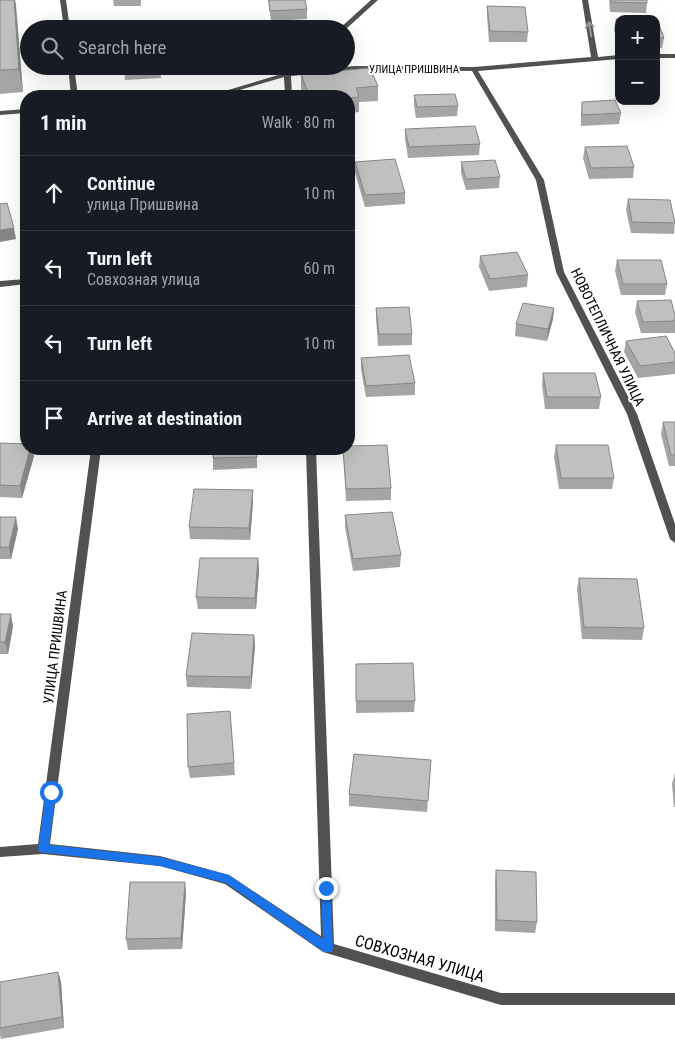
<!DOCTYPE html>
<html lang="en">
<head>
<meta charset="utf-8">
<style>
	body { margin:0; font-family:"Roboto Condensed",sans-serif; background:#20242c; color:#f1f3f6 }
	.controls { position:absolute; right:15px; top:15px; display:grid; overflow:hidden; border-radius:10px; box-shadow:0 5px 20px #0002 }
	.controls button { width:45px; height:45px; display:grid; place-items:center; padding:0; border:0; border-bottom:1px solid #363941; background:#171b24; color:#f1f3f6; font:25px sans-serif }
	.stop { position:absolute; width:15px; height:15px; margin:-11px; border:4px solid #1a73e8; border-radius:50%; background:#fff }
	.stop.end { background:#1a73e8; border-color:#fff; box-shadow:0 1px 5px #0008 }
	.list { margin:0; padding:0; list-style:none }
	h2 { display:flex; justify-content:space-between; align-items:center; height:65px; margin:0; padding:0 20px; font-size:21px }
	h2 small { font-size:16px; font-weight:400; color:#9ea1a6 }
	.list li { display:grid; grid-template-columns:32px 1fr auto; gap:15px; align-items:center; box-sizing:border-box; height:75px; padding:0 20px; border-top:1px solid #363941 }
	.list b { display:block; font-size:19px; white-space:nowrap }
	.list p { margin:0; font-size:16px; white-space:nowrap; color:#9ea1a6 }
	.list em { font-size:16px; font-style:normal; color:#9ea1a6 }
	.icon { flex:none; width:28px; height:28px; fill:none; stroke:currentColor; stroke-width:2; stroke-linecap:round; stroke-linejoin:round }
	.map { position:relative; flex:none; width:675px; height:1041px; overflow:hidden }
	.search { position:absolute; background:#171b24; box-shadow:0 5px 20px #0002; left:20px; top:20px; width:335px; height:55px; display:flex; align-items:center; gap:12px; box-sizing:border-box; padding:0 18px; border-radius:28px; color:#9ea1a6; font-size:19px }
	.panel { position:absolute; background:#171b24; box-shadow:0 5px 20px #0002; left:20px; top:90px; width:335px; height:365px; border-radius:20px }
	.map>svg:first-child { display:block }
</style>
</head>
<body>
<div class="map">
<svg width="675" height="1041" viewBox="0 0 675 1041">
	<rect width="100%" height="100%" fill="#fff"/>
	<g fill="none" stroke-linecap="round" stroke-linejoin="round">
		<path fill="#515151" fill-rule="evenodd" d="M26,279V284L0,287V281Z"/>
		<path fill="#515151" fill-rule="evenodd" d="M60,0H66L70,29H64Z
			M371,0H378L346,29H339Z
			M582,0H588L598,57L619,55V59L478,71L544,180L564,272L637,414L675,524V543L670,539L627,414L556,272L536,180L472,71L355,70L291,76L292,96H285L284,77L219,96H208L285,73L292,68L294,69L295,71L355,66L474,67L591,57Z
			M656,54H675V58H656Z
			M68,66H74L78,96H71Z
			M91,449H101L50,844L160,856L229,875L321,936L306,449H316L334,944L501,993H675V1005H501L323,952L225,884L160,866L43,854L0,857V847L38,844Z"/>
		<path fill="#515151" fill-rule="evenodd" d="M26,109V113L0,115V111Z"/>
	</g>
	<path fill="#a5a5a5" d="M0,0H15L23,92L0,94Z
		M113,0H141V6H114Z
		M268,0H305L307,9V19L271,21Z
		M609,0H647V3L646,13L610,12Z
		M487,6L528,32L527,42H489L487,16Z
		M616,19H619V44L614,30Z
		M656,19L664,38L662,48H656Z
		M124,66L160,68L161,78L125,80Z
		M301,74L378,86V101L359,102V112L349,113V96H304L301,89Z
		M414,95L458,106L457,116L416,118L414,106Z
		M582,102L621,113L619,124L581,126V113Z
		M405,129L480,144L479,155L408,158L405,139Z
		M585,147L634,167L633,178L589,179L583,158Z
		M355,162L405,193V204L365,207L355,173Z
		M461,162L500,177L499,188L466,190L461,173Z
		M628,199L675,220L674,234L631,233L626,210Z
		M480,256L528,275L527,287L489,291L479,267Z
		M617,260L667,284L665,295H621L615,271Z
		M637,301L675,315V333H641L635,312Z
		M376,308L412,334V345L378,346L376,319Z
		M554,308L553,319L547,341L515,336L516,324Z
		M626,341L675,353V374L638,378L624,352Z
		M361,358L415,383V395L366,397L361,369Z
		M543,373L601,397L599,409H545L542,385Z
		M663,422H675V466H669L661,434Z
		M0,443L26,449H32L34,456L22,498L0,497Z
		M556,445L614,478L612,489H559L554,457Z
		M257,449V468L213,470V458Z
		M343,449L391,488V500L346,501Z
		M253,502L250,540L190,539L189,527Z
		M345,515L401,555L400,567L353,571L345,527Z
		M0,517L18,529L11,559H0Z
		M258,558L259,570L256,609H198L196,597Z
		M579,578L644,628L642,640L582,639L577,589Z
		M0,614L13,626L8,654H0Z
		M254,635L255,647L251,689L187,687L186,676Z
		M356,664L415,701L414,712L356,713Z
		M230,711L235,775L190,778L188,767Z
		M431,760L427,812L349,806V794Z
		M675,773V807H674L672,784Z
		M496,870L537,922L535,933L495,931V881Z
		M186,893L182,949L128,950L126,939Z
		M58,972L61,982L64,1028L1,1039L0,1035V1028Z"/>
	<path fill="#868686" d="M14,0H15L16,5L23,92L19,69Z
		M14,228L16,239L0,242V230Z
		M554,308L553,319L547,341L548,329Z
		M30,449H32L34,456L22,498L20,486Z
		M253,490V502L250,540L249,528Z
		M16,517L18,529L11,559L9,547Z
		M258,558L259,570L256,609L255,598Z
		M11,614L13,626L8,654L5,642Z
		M254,635L255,647L251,689V677Z
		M185,882L186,893L182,949L181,938Z
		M58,972L61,982L64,1028L62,1017Z"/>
	<path fill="#c0c0c0" stroke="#868686" d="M0,0H14L19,69L0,70Z
		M269,0H305L307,9L270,11Z
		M611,0H647V3L611,2Z
		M487,6L525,7L528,32L490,31Z
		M616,19H619V29Z
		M656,19H657L664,38H656Z
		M124,66H160V68L124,70Z
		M370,68L378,86L356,88L359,97L349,98V96H309L301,74Z
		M455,94L458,106L417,107L414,95Z
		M615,100L621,113L582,115V102Z
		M475,126L480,144L409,147L405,129Z
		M627,146L634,167L591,168L585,147Z
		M395,159L405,193L365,195L355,162Z
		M495,160L500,177L466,179L461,162Z
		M628,199L670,200L675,223L632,222Z
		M7,203L14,228L0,230V204Z
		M517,252L528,275L490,279L480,256Z
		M617,260H661L667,284H623Z
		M671,300L675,315V321L643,322L637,301Z
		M523,303L554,308L548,329L516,324Z
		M409,307L412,334H379L376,308Z
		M666,336L675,353V362L640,366L626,341Z
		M409,355L415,383L366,386L361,358Z
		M543,373H595L601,397H547Z
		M663,422H675V455H671Z
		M0,443L26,444V449H30L20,486L0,485Z
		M387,445L391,488L346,489L343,449H349V446Z
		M556,445H608L614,478H561Z
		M213,449H256L257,457L213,458Z
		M194,489L253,490L249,528L189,527Z
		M392,512L401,555L353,559L345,515Z
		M0,517H16L9,547H0Z
		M200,558H258L255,598L196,597Z
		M579,578L637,579L644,628L584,627Z
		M0,614H11L5,642H0Z
		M192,633L254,635L251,677L186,676Z
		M413,663L415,701H356V664Z
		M230,711L234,763L188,767L187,714Z
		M354,754L431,760L428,801L349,794Z
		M496,870L536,872L537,922L497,920Z
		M130,882H185L181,938L126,939Z
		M58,972L62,1017L0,1028V982Z"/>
	<defs><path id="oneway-shaft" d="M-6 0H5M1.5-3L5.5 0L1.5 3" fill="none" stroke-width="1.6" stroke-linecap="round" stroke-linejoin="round" transform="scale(1.25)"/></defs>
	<use stroke="#979797" href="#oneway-shaft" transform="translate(590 29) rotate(-100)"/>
	<path fill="#1a73e8" d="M51,788L56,792L49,845L160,857L229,875L323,939L321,888L326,884L330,885L333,948L332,952H324L226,883L160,866L40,852L38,849L46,792Z"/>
	<g text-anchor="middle" stroke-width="4" stroke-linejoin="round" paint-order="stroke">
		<g font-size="11" fill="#000" stroke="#fff">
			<text x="414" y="73">УЛИЦА ПРИШВИНА</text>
		</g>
		<g font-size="14" fill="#000" stroke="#fff">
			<text transform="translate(608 337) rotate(64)" y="5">НОВОТЕПЛИЧНАЯ УЛИЦА</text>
			<text transform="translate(55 647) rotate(-83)" y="5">УЛИЦА ПРИШВИНА</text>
		</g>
		<g font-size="16" fill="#000" stroke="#fff">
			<text transform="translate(420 958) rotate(16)" y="6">СОВХОЗНАЯ УЛИЦА</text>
		</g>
	</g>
</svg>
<div class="controls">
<button>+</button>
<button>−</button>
</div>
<div class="stop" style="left:51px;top:792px"></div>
<div class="stop end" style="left:326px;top:888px"></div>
<div class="search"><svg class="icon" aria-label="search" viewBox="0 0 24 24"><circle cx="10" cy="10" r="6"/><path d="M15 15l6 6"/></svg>Search here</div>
<section class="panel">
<h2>1 min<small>Walk · 80 m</small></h2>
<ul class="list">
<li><svg class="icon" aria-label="ahead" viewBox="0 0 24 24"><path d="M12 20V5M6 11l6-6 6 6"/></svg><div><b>Continue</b><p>улица Пришвина</p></div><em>10 m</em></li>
<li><svg class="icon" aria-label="left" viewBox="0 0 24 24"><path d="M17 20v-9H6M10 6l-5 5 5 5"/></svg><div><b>Turn left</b><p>Совхозная улица</p></div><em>60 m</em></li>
<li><svg class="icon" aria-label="left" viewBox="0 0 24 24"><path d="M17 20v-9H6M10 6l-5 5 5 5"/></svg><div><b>Turn left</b></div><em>10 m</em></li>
<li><svg class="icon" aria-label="arrive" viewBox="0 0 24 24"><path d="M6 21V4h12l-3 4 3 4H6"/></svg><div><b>Arrive at destination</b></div></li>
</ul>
</section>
</div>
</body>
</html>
